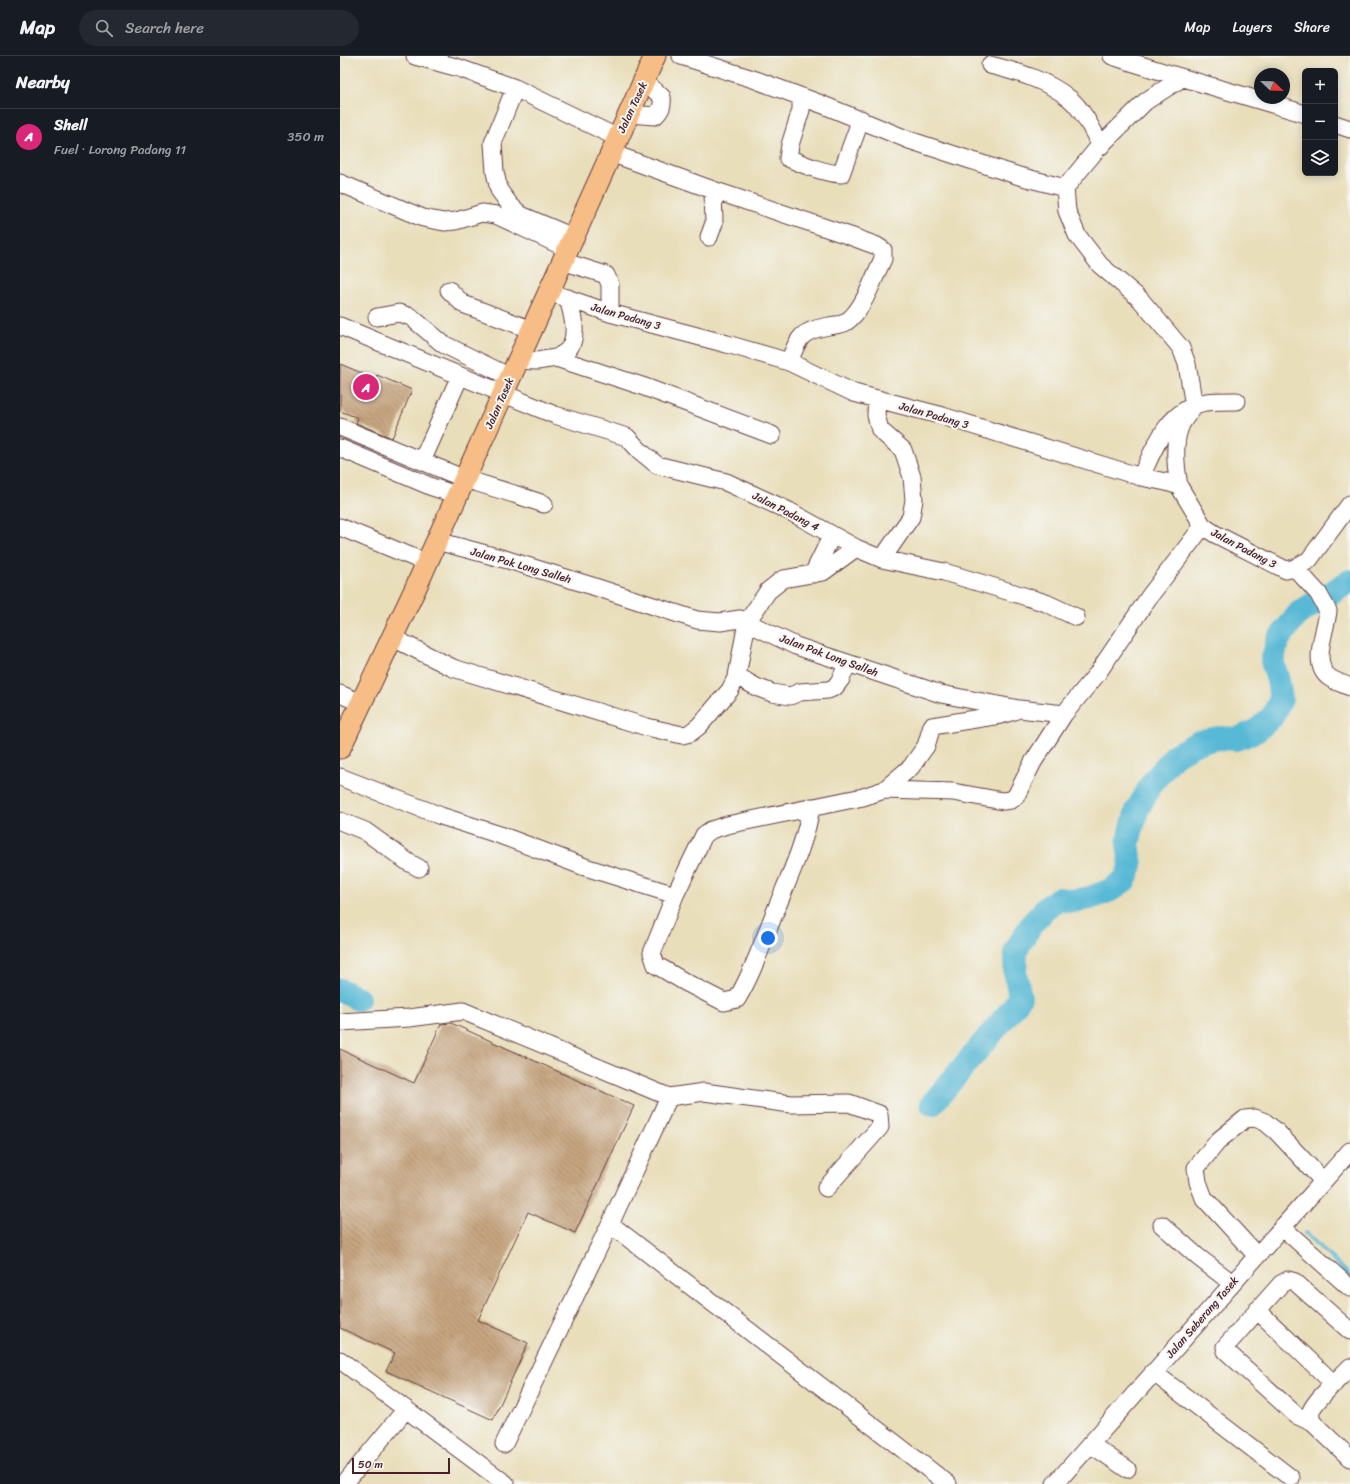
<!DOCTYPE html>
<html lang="en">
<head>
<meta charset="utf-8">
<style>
	body { margin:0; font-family:Sriracha,sans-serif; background:#242831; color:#f1f3f6 }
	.controls { position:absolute; right:12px; top:12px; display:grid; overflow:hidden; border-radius:6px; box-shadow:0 2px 10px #0003 }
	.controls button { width:36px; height:36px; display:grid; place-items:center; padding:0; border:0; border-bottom:1px solid #363941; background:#171b24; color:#f1f3f6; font:20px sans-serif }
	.compass { position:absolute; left:914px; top:12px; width:36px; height:36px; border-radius:50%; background:#171b24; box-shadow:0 2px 10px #0003; rotate:113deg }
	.scale { position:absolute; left:12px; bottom:10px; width:98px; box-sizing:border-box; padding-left:4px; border:2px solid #4a1f2b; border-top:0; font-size:11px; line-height:14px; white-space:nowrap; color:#4a1f2b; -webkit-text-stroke:3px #f6f6f2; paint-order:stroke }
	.you { position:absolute; left:428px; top:882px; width:14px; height:14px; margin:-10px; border:3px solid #fff; border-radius:50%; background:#1a73e8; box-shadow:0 0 0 6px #1a73e833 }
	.badge { display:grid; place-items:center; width:26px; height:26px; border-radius:50%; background:#db2777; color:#fff; font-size:13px; font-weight:700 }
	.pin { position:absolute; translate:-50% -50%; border:2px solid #fff; box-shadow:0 1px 4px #0006 }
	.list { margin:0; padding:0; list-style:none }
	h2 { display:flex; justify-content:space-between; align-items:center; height:52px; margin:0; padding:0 16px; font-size:17px }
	h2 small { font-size:13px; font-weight:400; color:#9ea1a6 }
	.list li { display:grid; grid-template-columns:26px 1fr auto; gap:12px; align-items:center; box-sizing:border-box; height:56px; padding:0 16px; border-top:1px solid #363941 }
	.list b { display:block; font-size:15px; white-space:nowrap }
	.list p { margin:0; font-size:13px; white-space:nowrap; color:#9ea1a6 }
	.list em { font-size:13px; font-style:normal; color:#9ea1a6 }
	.icon { flex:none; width:22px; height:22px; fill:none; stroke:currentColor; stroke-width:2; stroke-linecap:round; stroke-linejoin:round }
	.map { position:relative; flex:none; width:1010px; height:1428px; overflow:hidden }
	header { display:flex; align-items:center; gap:24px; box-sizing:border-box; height:56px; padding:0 20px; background:#171b24; border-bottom:1px solid #363941 }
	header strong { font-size:19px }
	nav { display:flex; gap:22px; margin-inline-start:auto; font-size:14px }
	.search { width:280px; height:36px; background:#242831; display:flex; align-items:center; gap:10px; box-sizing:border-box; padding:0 14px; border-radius:22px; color:#9ea1a6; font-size:15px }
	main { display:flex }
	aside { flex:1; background:#171b24 }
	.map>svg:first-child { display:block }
</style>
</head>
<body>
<header>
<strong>Map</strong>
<div class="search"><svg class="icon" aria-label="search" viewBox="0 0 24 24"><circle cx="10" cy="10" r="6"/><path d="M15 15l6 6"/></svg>Search here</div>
<nav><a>Map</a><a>Layers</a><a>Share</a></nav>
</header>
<main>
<aside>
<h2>Nearby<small></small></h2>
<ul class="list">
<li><span class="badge">A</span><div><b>Shell</b><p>Fuel · Lorong Padang 11</p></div><em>350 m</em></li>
</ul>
</aside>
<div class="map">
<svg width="1010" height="1428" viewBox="0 0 1010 1428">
	<defs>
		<pattern id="building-back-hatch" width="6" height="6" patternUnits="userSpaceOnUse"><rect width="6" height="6" fill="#c6a580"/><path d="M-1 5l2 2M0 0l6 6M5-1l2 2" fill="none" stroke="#a38669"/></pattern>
	</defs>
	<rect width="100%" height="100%" fill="#f6f6f2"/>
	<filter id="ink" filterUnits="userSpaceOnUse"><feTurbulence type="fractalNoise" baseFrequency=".025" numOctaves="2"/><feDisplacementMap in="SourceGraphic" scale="8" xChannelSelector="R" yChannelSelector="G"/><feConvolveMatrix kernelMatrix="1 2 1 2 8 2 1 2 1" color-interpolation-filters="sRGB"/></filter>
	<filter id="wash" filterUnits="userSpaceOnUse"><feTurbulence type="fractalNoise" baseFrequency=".012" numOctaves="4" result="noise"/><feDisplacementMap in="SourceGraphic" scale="16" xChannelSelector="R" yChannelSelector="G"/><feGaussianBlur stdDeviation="0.9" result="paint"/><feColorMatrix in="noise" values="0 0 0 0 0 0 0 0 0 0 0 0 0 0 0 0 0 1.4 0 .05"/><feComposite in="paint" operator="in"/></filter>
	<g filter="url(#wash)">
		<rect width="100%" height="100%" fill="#e9deba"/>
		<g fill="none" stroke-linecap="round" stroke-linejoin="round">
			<path stroke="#58b9d6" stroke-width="4" d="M965,1177L1010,1220"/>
			<path stroke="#58b9d6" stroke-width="24" d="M0,934L18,943
				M592,1048L672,953L680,941L675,916L676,894L691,869L707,851L718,843L733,845L750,842L771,834L785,824L791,809L788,787L797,754L812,727L835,699L857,687L878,682L897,683L916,675L932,661L941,643L938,624L932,605L938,584L959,557L1010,525"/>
		</g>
		<g id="blocks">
			<path fill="url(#building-back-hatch)" d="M0,308L36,323L37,319L72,334L52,382L16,367L18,362L0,355Z
				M111,967L294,1050L235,1177L188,1156L138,1264L188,1287L153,1364L46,1315L55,1297L0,1272V993L74,1027L101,968Z"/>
		</g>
	</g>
	<g filter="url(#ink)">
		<use href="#blocks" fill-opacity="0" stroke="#623c40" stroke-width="1"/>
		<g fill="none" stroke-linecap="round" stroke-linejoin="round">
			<defs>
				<path id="minor" d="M75,0L119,12L175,32
					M341,0L416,24L481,48L569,84L679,120L725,132L757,93L806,45L842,22
					M772,0C836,21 901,38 965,58
					M650,9C678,16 707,24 730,43C743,54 753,75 761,90
					M461,41V54L450,89L448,102C465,109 483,117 501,118L521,63
					M289,58L315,60C321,54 323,50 322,41L304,25
					M995,68L1010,73
					M271,97L373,134L510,180L537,190L543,194V203C533,222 524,254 506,266C502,269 494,269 489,270C460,275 459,281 449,306
					M0,127L83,162L104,166L116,165L142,157L156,159L228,193
					M725,132L727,155L737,179L760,209L800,243L841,292L847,308L854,350C850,356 843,363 840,371C833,388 836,413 839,430
					M233,181L181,159L170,149L159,134L155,116L153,87L175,32L278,82
					M369,181L374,167L373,134
					M222,205L266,219L270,228V257
					M109,234L123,248L192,274
					M209,236L270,257L387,288L449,306L514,337L599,359L801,421L826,426L839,430L863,470L875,478L946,514L955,512L969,504L1010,448
					M37,261L59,257L71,261L103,288L170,321
					M0,270L215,359L287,381L300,395L317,409L386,426L449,455L516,492L542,503L604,516L674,537L706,547L736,561
					M216,302C220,300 224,297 227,295C240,281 232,258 228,242
					M178,304L197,305L216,302L302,330L432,379
					M537,343L536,359L540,374L563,394L572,421L574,444L571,461L542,503
					M0,371L125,423L174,438L204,448
					M0,392L92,431L117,439
					M82,405L120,320
					M801,421C815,390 828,353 866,346C876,345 887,345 897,345
					M0,471L87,507
					M97,485L168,504L249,529L357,564L380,566L400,563L456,590L601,638L679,653L724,658
					M955,512L978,537L988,555C986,575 970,609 990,622C996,626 1004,628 1010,631
					M473,518L492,479
					M53,582L113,612L307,671L342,679L350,677L359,670L390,634L397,620L407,566L428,535L443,523L483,516L516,492
					M397,620L416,631L432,637L450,640L460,636L488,634L495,631L501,623L507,608
					M0,638L21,647
					M0,721L101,760L160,779L245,811L335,839L364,779L371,774L387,769L523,741L544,734L613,736L663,745L671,744L676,740L693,706L724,658L757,618L809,541L863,470
					M544,734L571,711L586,690L592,670L660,659L674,655
					M0,765L25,775L68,806L79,812
					M335,839L312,897L316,909L345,926L384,946L397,943C414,915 424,882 437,851C450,819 466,785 471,751
					M0,966L69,962L123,955L329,1041L364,1036L451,1048L509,1047L539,1058L540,1071L486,1132
					M270,1168L608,1428
					M822,1169L858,1201L892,1227
					M942,1171L1010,1232
					M917,1200L864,1142L858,1126L856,1112L879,1084L905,1063L915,1062L925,1066L937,1076L983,1125
					M917,1254L994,1328
					M1010,1275L955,1226L948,1224L941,1228L885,1291L886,1295L956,1359L973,1367L1010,1402
					M0,1304L166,1428
					M813,1316L951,1422
					M973,1367C971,1363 970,1359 971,1355C975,1344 1001,1321 1010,1311
					M164,1388L270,1168L329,1041
					M750,1388L787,1413
					M4,1428L66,1353
					M715,1428L1010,1095"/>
				<path id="major" d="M0,692L76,531L315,0"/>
			</defs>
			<use href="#minor" stroke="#623c40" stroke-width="19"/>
			<use href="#major" stroke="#623c40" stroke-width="23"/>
			<use href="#minor" stroke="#fff" stroke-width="17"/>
			<use href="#major" stroke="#f6be86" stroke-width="21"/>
		</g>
	</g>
	<g text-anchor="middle" stroke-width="4" stroke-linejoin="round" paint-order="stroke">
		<g font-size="11" fill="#4a1f2b" stroke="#f6f6f2">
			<text transform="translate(292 51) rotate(-65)" y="4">Jalan Tasek</text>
			<text transform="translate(286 260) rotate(16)" y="4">Jalan Padang 3</text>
			<text transform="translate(159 347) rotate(-66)" y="4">Jalan Tasek</text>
			<text transform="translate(594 359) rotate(16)" y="4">Jalan Padang 3</text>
			<text transform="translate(446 455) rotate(27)" y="4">Jalan Padang 4</text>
			<text transform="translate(904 492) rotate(28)" y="4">Jalan Padang 3</text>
			<text transform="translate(181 509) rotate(16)" y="4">Jalan Pak Long Salleh</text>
			<text transform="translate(489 599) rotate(20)" y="4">Jalan Pak Long Salleh</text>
			<text transform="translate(862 1261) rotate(-49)" y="4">Jalan Seberang Tasek</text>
		</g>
	</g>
</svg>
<div class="controls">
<button>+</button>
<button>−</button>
<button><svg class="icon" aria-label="layers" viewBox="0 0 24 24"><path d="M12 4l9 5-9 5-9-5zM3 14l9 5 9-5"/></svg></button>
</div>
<svg class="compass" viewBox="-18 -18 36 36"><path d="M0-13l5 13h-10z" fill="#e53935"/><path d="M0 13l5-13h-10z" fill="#9ea1a6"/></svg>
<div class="scale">50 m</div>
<div class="you"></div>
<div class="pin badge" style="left:26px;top:331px">A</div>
</div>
</main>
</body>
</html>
